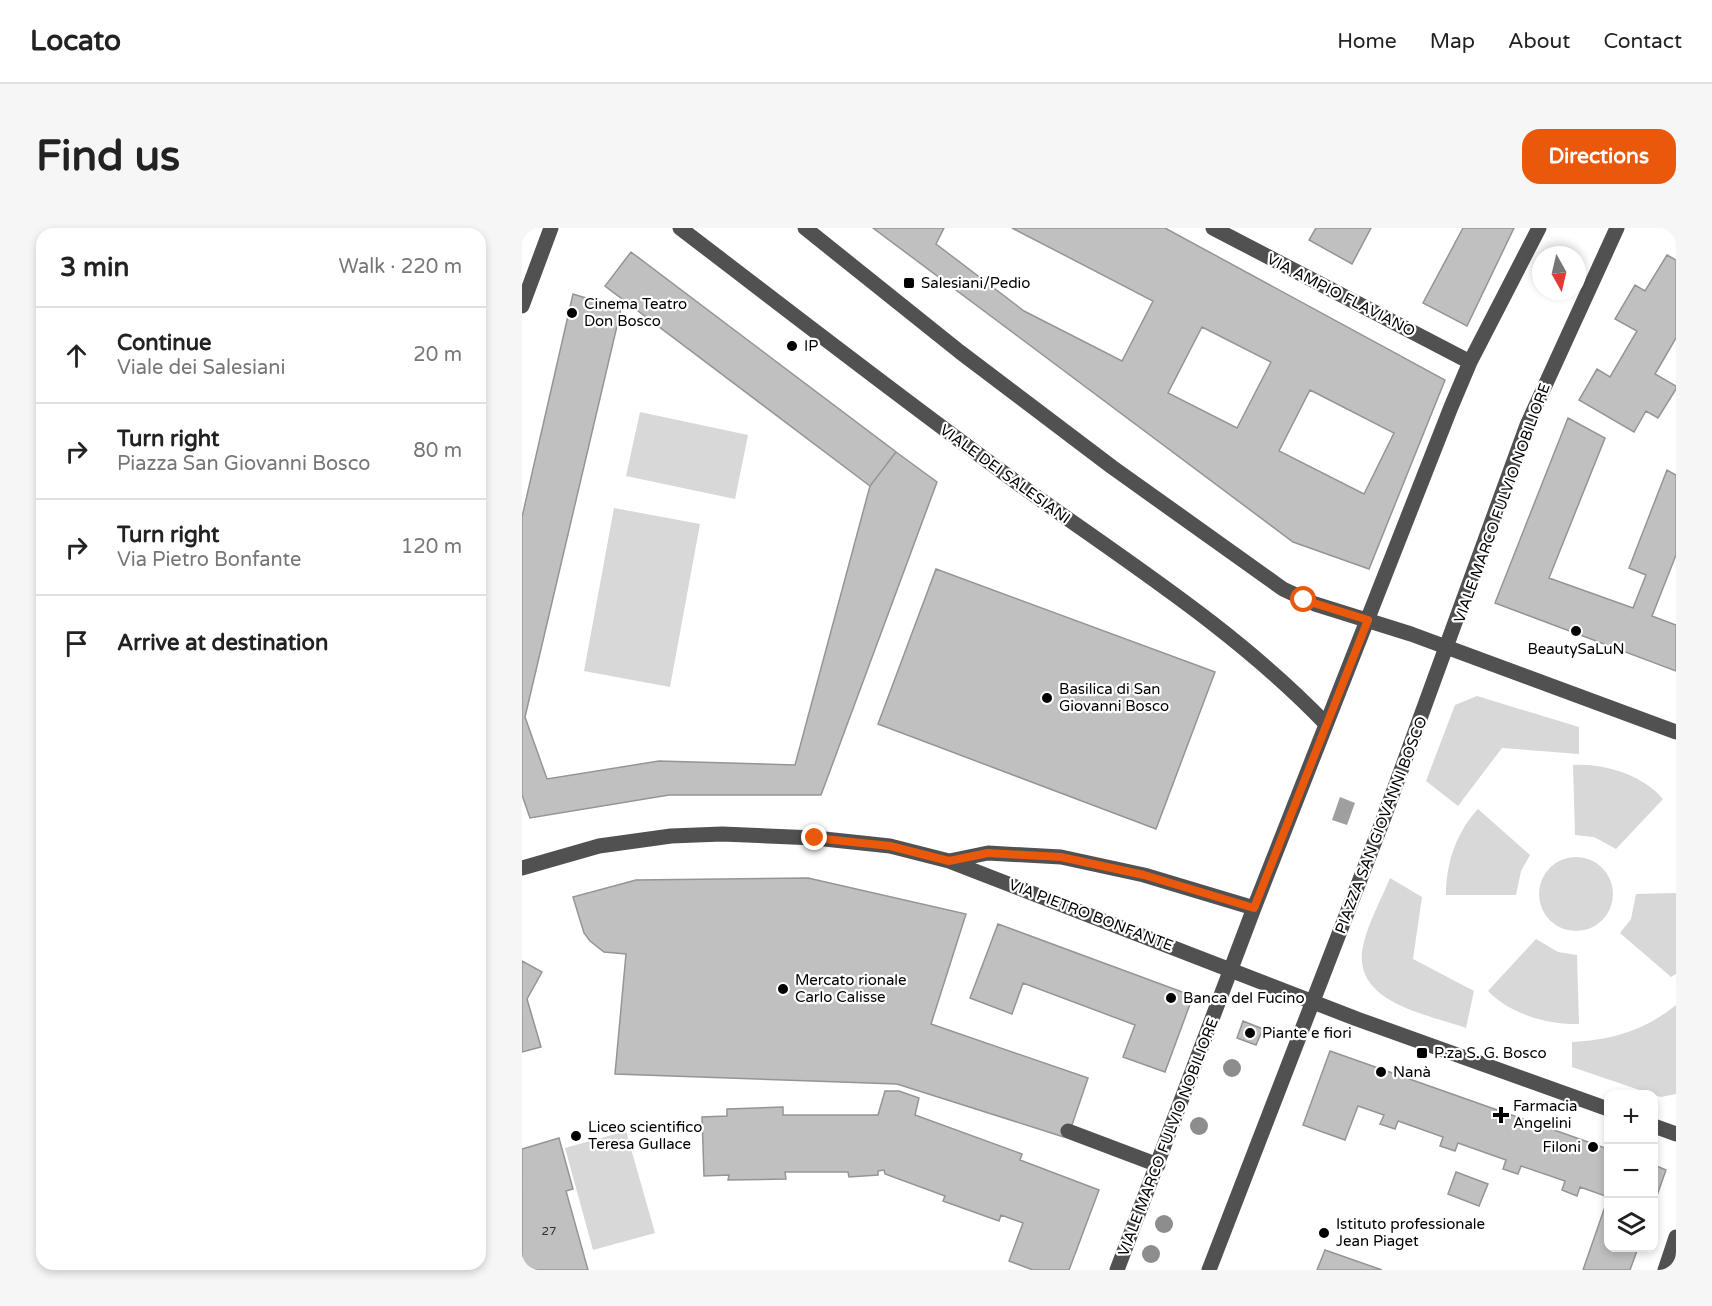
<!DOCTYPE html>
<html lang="en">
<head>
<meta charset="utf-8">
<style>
	body { margin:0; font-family:"Varela Round",sans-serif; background:#f6f6f6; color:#222 }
	.controls { position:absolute; right:18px; bottom:18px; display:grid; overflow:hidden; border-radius:12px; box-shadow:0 3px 9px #0003 }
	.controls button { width:54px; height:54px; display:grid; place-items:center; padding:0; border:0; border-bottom:2px solid #e0e0e0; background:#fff; color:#222; font:30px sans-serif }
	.compass { position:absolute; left:1010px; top:18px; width:54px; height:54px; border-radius:50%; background:#fff; box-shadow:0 3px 9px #0003; rotate:172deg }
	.stop { position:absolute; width:18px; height:18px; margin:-14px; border:4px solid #ea580c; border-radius:50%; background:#fff }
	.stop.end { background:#ea580c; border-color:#fff; box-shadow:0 2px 6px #0008 }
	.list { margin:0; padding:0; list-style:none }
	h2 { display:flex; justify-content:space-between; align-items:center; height:78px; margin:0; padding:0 24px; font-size:26px }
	h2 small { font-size:20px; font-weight:400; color:#767676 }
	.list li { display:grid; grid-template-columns:39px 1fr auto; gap:18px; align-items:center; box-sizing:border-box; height:96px; padding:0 24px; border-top:2px solid #e0e0e0 }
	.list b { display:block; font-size:22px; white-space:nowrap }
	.list p { margin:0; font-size:20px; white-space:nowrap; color:#767676 }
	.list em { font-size:20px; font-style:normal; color:#767676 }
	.icon { flex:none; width:33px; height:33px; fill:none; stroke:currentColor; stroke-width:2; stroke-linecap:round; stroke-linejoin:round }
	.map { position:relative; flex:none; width:1154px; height:1042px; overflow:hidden; border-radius:18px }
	header { display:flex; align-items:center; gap:36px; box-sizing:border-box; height:84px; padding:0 30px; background:#fff; border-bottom:2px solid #e0e0e0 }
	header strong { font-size:28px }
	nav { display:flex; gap:33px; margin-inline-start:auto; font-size:21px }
	.intro { display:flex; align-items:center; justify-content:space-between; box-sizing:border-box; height:144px; padding:0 36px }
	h1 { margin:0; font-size:42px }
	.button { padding:15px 27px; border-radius:18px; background:#ea580c; color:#fff; font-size:21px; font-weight:700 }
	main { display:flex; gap:36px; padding:0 36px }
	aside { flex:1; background:#fff; border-radius:18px; box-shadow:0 3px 9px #0003 }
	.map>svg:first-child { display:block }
</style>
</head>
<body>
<header>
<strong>Locato</strong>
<nav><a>Home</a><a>Map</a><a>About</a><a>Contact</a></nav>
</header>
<div class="intro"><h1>Find us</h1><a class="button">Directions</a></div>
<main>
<aside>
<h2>3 min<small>Walk · 220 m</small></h2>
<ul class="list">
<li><svg class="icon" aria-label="ahead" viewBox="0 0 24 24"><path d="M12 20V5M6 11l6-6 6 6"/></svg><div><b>Continue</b><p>Viale dei Salesiani</p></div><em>20 m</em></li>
<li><svg class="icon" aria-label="right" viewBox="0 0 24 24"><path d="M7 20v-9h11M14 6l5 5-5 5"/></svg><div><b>Turn right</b><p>Piazza San Giovanni Bosco</p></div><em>80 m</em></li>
<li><svg class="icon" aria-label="right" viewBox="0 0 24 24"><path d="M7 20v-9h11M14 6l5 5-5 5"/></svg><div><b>Turn right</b><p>Via Pietro Bonfante</p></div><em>120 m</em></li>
<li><svg class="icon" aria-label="arrive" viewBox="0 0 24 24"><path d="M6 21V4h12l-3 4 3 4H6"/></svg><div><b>Arrive at destination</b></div></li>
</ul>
</aside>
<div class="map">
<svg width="1154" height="1042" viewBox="0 0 1154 1042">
	<rect width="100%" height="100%" fill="#fff"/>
	<path fill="#d8d8d8" d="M118,184L226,207L213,271L104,248Z
		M92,280L178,296L148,459L62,443Z
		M955,468L1057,499V526L980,520L936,578L904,553L933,477Z
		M1051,537C1082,535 1121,547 1141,571L1094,621L1072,609L1053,607Z
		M956,581L1008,627L999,643L994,667H924C924,635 934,605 956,581Z
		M1017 666a37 37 0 1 1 74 0a37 37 0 1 1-74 0Z
		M868,650L900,669L891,731L952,763L944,800C905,786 829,775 841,718C846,695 859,672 868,650Z
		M1154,665V746L1149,749L1098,705L1109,691L1114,666Z
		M1014,711L1036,724L1055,727L1057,796C1026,797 988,786 966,763Z
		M1154,777V866L1139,869L1132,867L1050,839V814C1091,812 1123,802 1154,777Z
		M104,903L133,1005L71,1022L43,920Z"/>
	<path fill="#9f9f9f" d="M818,569L833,575L825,597L810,592Z"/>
	<path fill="#c0c0c0" stroke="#959595" stroke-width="1.5" fill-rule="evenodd" d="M351,0H422L414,16L502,83L600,133L631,73L490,0H643L923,152L847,341L771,314ZM680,99L749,134L715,200L646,165ZM788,162L872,205L842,266L757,223Z
		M794,0H849L830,36L787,12Z
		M941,0H992L945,98L901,75Z
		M109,24L374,224L348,258L83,58Z
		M1145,27L1154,32V110L1133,146L1154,158V161L1136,190L1124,183L1112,204L1057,172L1075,141L1088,149L1115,103L1093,91L1113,57L1123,63Z
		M51,66L99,81L3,489L25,551L137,533L273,537L348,258L374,224L415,254L299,567H147L8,590L0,567V289Z
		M1046,190L1083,210L1027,350L1111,380L1124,347L1107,340L1145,242L1154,247V327L1130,388L1154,397V443L973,375Z
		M414,341L693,444L634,601L356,496Z
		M286,650L444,686L409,796L566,850L550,897L542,909L375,856L93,846L104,726L82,724L68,713L62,705L51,669L114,652Z
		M476,696L671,768L643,844L601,829L613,797L501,755L490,786L448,770Z
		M0,733L20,744L5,771L19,819L0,824Z
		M721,793L741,801L734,817L715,810Z
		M808,823L1086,921V969L1058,959L1055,968L1040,962L1043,953L999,938L996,946L981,941L984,932L936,915L933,923L918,918L921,909L876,893L873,901L858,896L862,887L836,878L823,912L781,897Z
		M363,863H377L397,870L393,887L500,926L498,932L577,962L547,1042H511L487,1033L501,995L479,987L477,993L421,973L423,968L363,946L362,942L356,943V947L327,949L326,944H263L264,951L206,952L207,947L182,948L180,889L205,888V881L261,879V887H356Z
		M37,910L51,961L44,963L66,1042H0V921Z
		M1132,937L1144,942L1132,976Z
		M934,944L966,956L957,978L926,966Z
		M1086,970V1020H1116L1108,1042H1061Z
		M803,1022L860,1042H795Z"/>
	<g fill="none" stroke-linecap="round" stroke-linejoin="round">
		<path stroke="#515151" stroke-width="15" d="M158,0C272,87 385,175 501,259C605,334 715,403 804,496
			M283,0L438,124L590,239L761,361L793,376L889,406L1154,504
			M691,0L948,134
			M0,78L29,0
			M427,633L835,791L1086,881
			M0,640L77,618L149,608L200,606L293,610L368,618L427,633L466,625L539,629L622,647L732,680
			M1132,898L1154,906
			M546,903L636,937
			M595,1042L732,680L929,179L948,134L1017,0
			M687,1042L861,592L1005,197L1095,0
			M1143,1042L1154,1009"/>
	</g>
	<g fill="#8d8d8d">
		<circle cx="710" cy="840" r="9"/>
		<circle cx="677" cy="898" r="9"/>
		<circle cx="642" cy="996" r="9"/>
		<circle cx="629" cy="1026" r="9"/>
	</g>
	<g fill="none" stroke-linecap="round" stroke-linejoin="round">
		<path stroke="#ea580c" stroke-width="8" d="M293,610L368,618L427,633L466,625L539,629L622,647L732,680L846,392L782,372"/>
	</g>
	<g fill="#000" stroke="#fff" stroke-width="2">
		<rect x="381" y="49" width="12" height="12" rx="3"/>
		<circle cx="50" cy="85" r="6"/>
		<circle cx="270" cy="118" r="6"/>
		<circle cx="1054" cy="403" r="6"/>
		<circle cx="525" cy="470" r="6"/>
		<circle cx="261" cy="761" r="6"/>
		<circle cx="649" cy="770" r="6"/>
		<circle cx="728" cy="805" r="6"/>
		<rect x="894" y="819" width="12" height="12" rx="3"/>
		<circle cx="859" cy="844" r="6"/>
		<path d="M976 878h6v6h6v6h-6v6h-6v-6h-6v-6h6z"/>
		<circle cx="54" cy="908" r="6"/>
		<circle cx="1071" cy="919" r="6"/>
		<circle cx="802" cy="1005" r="6"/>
	</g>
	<g text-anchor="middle" stroke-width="4.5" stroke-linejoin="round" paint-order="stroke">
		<g font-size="12" fill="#303030">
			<text x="27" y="1007">27</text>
		</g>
		<g font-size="15" fill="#000" stroke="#fff" text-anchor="start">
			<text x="399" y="60">Salesiani/Pedio</text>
			<text x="62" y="81">Cinema Teatro<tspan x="62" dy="17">Don Bosco</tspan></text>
			<text x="282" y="123">IP</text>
			<text x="1054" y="426" text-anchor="middle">BeautySaLuN</text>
			<text x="537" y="466">Basilica di San<tspan x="537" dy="17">Giovanni Bosco</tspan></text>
			<text x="273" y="757">Mercato rionale<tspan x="273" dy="17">Carlo Calisse</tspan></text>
			<text x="661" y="775">Banca del Fucino</text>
			<text x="740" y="810">Piante e fiori</text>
			<text x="912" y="830">P.za S. G. Bosco</text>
			<text x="871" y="849">Nanà</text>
			<text x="991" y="883">Farmacia<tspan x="991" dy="17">Angelini</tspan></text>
			<text x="66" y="904">Liceo scientifico<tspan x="66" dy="17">Teresa Gullace</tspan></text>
			<text x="1059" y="924" text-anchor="end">Filoni</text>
			<text x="814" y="1001">Istituto professionale<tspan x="814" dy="17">Jean Piaget</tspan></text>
		</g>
		<g font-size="15" fill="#000" stroke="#fff">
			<text transform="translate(819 67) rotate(27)" y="5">VIA AMPIO FLAVIANO</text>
			<text transform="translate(483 246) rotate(36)" y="5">VIALE DEI SALESIANI</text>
			<text transform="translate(980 275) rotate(-70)" y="5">VIALE MARCO FULVIO NOBILIORE</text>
			<text transform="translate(859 597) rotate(-69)" y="5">PIAZZA SAN GIOVANNI BOSCO</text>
			<text transform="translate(569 687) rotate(21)" y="5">VIA PIETRO BONFANTE</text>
			<text transform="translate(646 909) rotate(-69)" y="5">VIALE MARCO FULVIO NOBILIORE</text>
		</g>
	</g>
</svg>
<div class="controls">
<button>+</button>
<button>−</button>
<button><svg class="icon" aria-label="layers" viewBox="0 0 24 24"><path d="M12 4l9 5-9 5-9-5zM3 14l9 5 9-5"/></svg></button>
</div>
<svg class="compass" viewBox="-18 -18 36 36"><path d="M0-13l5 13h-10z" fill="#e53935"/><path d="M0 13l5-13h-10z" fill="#767676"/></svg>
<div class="stop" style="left:782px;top:372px"></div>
<div class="stop end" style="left:293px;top:610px"></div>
</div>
</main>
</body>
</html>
